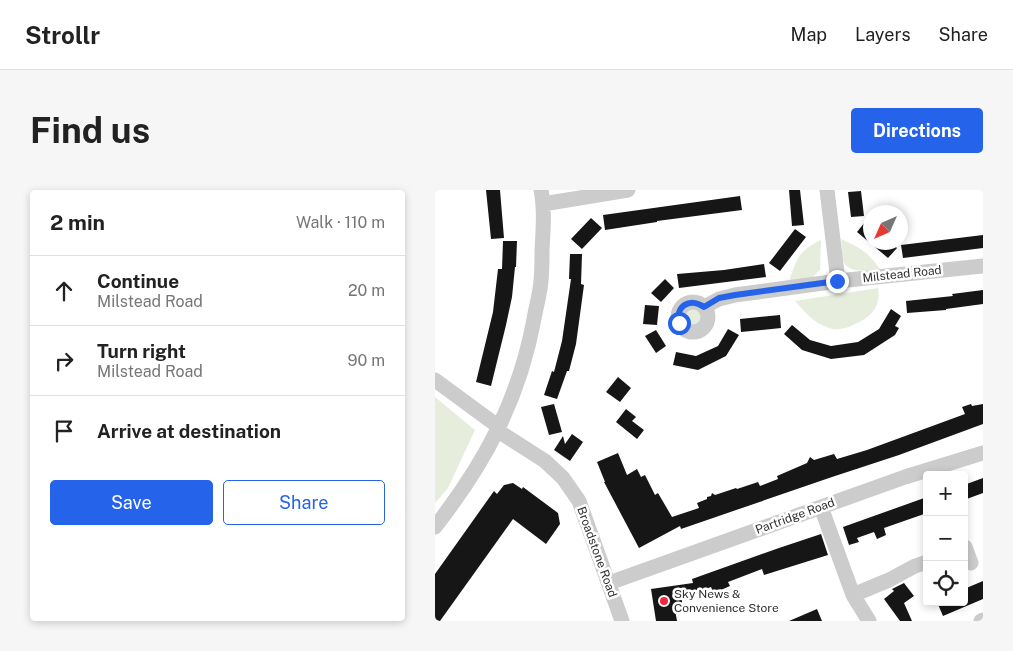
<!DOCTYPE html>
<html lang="en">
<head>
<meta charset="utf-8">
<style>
	body { margin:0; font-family:"Public Sans",sans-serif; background:#f6f6f6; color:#222 }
	.controls { position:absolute; right:15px; bottom:15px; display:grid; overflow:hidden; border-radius:5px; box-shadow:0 2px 8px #0003 }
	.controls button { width:45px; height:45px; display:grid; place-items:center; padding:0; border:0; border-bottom:1px solid #e0e0e0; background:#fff; color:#222; font:25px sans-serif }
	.compass { position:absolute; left:428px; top:15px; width:45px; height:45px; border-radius:50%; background:#fff; box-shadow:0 2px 8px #0003; rotate:225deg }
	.stop { position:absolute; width:15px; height:15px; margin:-11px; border:4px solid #2563eb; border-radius:50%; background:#fff }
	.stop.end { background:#2563eb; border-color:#fff; box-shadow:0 1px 5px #0008 }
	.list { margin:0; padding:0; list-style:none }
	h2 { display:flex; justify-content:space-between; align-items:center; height:65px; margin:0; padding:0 20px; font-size:21px }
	h2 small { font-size:16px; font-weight:400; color:#767676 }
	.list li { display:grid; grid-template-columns:32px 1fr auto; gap:15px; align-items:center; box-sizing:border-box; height:70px; padding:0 20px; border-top:1px solid #e0e0e0 }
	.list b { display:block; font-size:19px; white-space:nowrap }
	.list p { margin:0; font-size:16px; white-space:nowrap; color:#767676 }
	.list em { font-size:16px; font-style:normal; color:#767676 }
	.actions { display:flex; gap:10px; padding:15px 20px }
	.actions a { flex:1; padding:11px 0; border:1px solid #2563eb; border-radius:5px; text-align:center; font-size:18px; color:#2563eb }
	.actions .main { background:#2563eb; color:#fff }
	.icon { flex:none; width:28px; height:28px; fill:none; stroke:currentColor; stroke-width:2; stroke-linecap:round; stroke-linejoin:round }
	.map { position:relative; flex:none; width:548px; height:431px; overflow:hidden; border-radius:5px }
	header { display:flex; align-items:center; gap:30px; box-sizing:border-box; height:70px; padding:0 25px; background:#fff; border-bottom:1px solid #e0e0e0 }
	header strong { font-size:24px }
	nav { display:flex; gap:28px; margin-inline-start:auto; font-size:18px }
	.intro { display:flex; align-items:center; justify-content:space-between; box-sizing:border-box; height:120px; padding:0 30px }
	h1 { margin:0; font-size:35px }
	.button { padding:12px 22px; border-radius:5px; background:#2563eb; color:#fff; font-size:18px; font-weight:700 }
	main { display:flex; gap:30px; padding:0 30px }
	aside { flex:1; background:#fff; border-radius:5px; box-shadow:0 2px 8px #0003 }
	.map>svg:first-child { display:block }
</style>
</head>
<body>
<header>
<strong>Strollr</strong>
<nav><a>Map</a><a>Layers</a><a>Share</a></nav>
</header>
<div class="intro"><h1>Find us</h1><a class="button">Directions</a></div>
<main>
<aside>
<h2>2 min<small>Walk · 110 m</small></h2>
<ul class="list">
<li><svg class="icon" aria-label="ahead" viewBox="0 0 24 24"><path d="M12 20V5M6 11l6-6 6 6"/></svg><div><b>Continue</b><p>Milstead Road</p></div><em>20 m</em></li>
<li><svg class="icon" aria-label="right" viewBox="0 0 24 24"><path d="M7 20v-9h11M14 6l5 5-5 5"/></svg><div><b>Turn right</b><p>Milstead Road</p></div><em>90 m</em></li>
<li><svg class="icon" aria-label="arrive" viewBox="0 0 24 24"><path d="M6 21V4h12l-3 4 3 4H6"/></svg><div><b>Arrive at destination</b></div></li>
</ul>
<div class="actions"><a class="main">Save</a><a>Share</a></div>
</aside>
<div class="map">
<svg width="548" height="431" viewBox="0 0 548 431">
	<rect width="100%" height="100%" fill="#fff"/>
	<path fill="#e6eddc" d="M406,49C424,57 433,62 445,79C434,80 413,85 408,70C407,63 407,56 406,49Z
		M386,50L385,80L377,88L354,91C362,69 363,61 386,50Z
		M443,98C446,117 436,127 420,134C413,138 402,141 394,138C377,132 371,123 360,111Z
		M247 126a10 10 0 1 1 20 0a10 10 0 1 1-20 0Z
		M0,207L40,240L13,298L0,313Z"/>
	<path fill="#161616" d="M51,0H65L69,48L56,49Z
		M354,0H365L369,35L357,36Z
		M426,1L429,26L416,27L413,2Z
		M305,6L307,20L222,31V32L170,40L168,25Z
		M156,28L167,38L147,59L136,49Z
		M430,32L436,36V52H455L462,58L453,68L422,42Z
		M360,39L371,47L345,81L334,73Z
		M548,45V58L468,68L466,55Z
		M68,51H82L81,77H80L77,107L71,135L56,196L41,192L58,122L63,79H67Z
		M135,64H147L146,94L149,95L141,154L134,181H132L122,209L109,205L117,181L119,182L127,151L136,89H134Z
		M329,74L331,87L244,98L242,84L289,80Z
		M230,89L239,98L226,112L216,103Z
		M548,100V114L511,119V120L472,123L471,111L518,106L517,104Z
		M210,115L224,116L222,135L208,134Z
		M456,119L466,126L460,136L464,138L460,145L429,165L396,169L367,160L349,144L357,135L375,150L396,156L423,152L444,139Z
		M345,125L346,138L306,142L305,129Z
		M293,139L304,145L291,166L263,180L238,175L241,162L261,166L283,156Z
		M221,140L231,156L221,163L210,146Z
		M183,187L196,198L185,212L171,202Z
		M119,214L127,242L114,245L106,217Z
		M536,214L537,216L548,214V234L464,265L397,287L246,339L245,336L204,358L169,292H170L162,272L183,263L192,285L202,279L206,287L210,285L220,305L223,303L237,327L264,318L262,313L272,309V307L276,306L277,303L280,305L301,298L302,299L323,292L325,296L343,289L342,286L372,273L375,267L379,270L399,264L402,269L432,260L530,224L527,217Z
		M191,219L201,227L197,231L209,240L202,249L181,232Z
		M137,244L148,252L135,271L119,260L128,246L130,254Z
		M548,288V303L529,310V295Z
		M78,293L87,299L88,297L123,323L125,334L111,354L78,329L5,431H0V384L59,301L62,304L69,295Z
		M492,307V323L449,338L451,345L442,349L439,342L422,348L424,352L414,355L408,337Z
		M386,344L393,365L329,385L327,379L293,392L295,396L286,400V399L278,402L276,397L247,408V413L239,414L242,431H221L216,399L258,393L257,389L344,358Z
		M548,391V409L508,426L502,412H529V399Z
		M469,393L479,406L469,413L477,431H465L449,409L459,401L457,399Z
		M382,419L387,431H354Z"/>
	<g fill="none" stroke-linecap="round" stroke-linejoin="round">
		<path stroke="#ccc" stroke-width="15" d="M392,0L403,91
			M108,14L193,0
			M243 127a15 15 0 1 1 30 0a15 15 0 1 1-30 0Z
			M269,117L284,109L300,105L403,91L548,76
			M0,190L64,237
			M63,241L110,271L128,288L144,311L187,431
			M386,317L418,405L434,431
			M0,337C50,273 84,210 99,129C101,117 105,104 106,91C107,81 107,71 107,61C108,40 110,20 106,0
			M529,358L530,357L536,373
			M174,393L470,287L548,263
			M418,405L454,390L480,376L492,372
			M546,431L548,430"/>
	</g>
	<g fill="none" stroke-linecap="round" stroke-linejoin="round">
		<path stroke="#2563eb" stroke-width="6" d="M244,133C240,116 255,107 269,117L284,108L300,105L402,91"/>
	</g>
	<circle fill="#f0273f" stroke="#fff" stroke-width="2" cx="229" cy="411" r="5"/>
	<g text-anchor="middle" stroke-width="5" stroke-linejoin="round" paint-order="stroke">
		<g font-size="12" fill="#2f2f2f" stroke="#fff">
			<text transform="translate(467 84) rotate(-6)" y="4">Milstead Road</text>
			<text transform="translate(360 326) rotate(-20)" y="4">Partridge Road</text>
			<text transform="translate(162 362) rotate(70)" y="4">Broadstone Road</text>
		</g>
		<g font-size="12" fill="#2f2f2f" stroke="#fff" text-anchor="start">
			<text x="239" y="408">Sky News &amp;<tspan x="239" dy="14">Convenience Store</tspan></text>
		</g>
	</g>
</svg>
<div class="controls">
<button>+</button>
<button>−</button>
<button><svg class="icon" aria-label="locate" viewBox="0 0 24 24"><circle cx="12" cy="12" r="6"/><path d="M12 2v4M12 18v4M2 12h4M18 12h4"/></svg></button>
</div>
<svg class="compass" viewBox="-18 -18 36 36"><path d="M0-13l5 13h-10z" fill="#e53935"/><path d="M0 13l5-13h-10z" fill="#767676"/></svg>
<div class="stop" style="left:244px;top:133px"></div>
<div class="stop end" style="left:402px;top:91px"></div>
</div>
</main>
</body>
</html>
